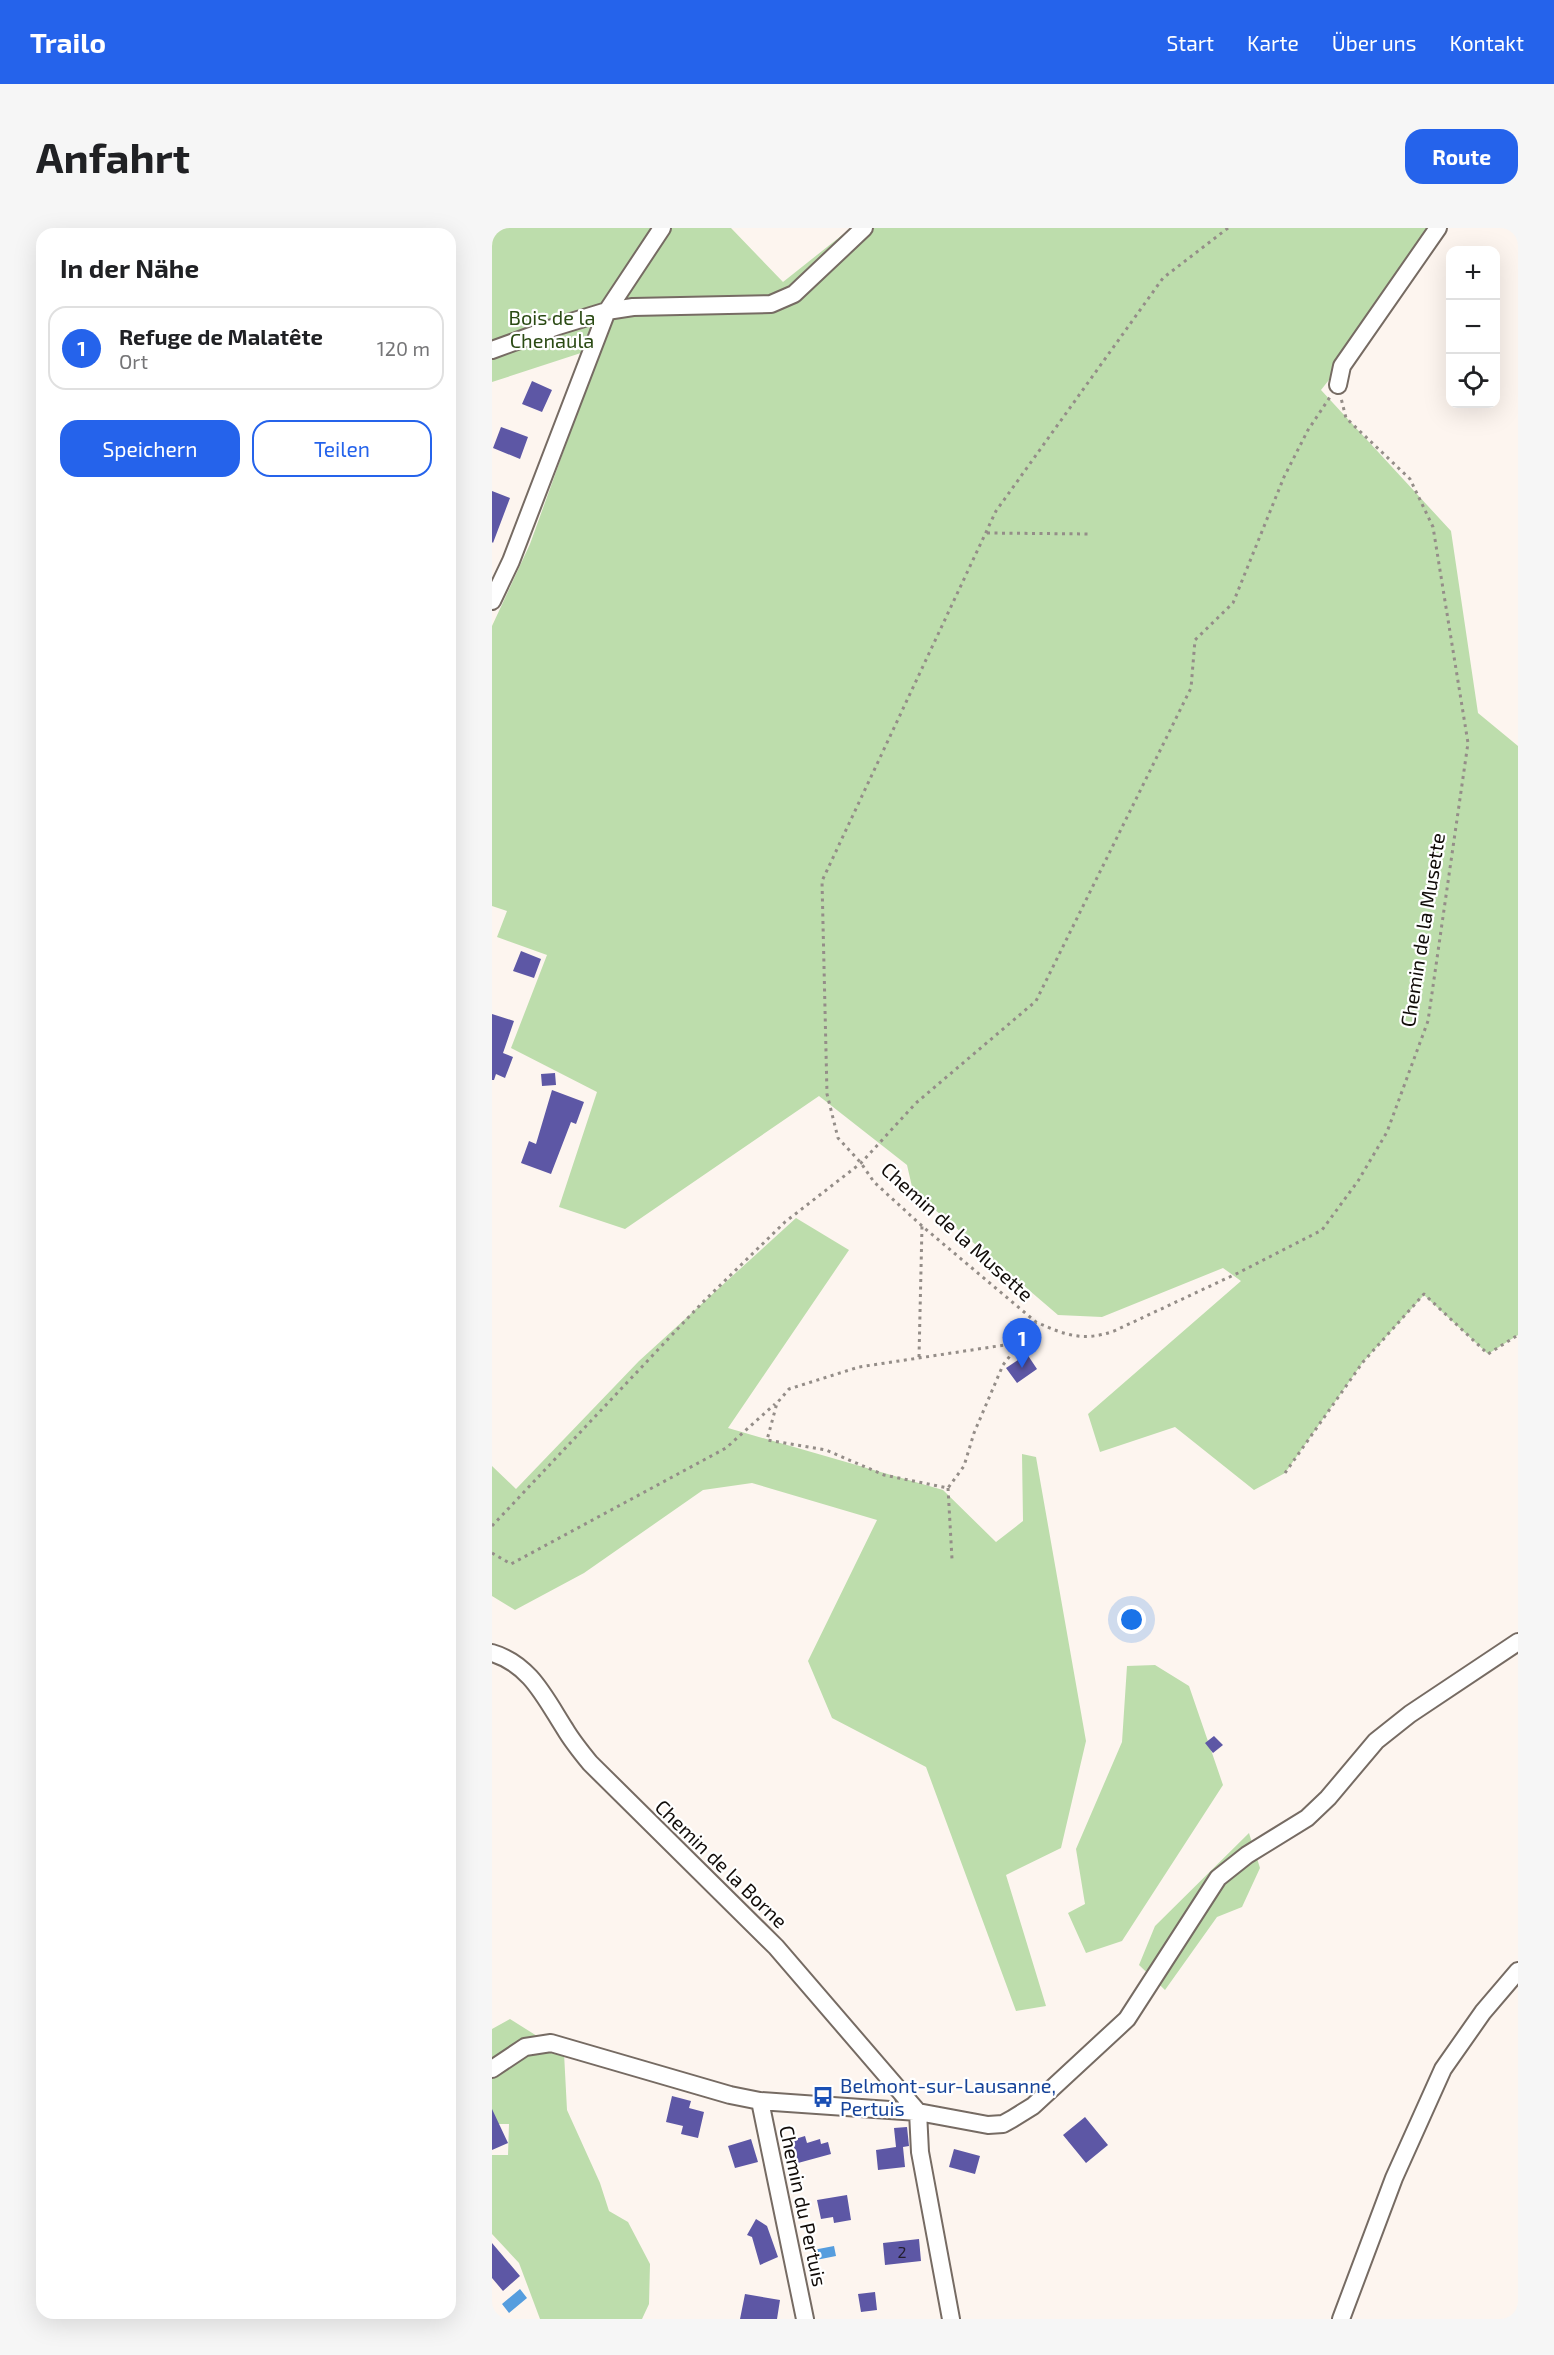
<!DOCTYPE html>
<html lang="de">
<head>
<meta charset="utf-8">
<style>
	body { margin:0; font-family:"Exo 2",sans-serif; background:#f6f6f6; color:#202124 }
	.controls { position:absolute; right:18px; top:18px; display:grid; overflow:hidden; border-radius:12px; box-shadow:0 6px 24px #0002 }
	.controls button { width:54px; height:54px; display:grid; place-items:center; padding:0; border:0; border-bottom:2px solid #e0e0e0; background:#fff; color:#202124; font:30px sans-serif }
	.you { position:absolute; left:640px; top:1392px; width:21px; height:21px; margin:-15px; border:4px solid #fff; border-radius:50%; background:#1a73e8; box-shadow:0 0 0 9px #1a73e833 }
	.badge { display:grid; place-items:center; width:39px; height:39px; border-radius:50%; background:#2563eb; color:#fff; font-size:20px; font-weight:700 }
	.pin { position:absolute; translate:-50% -50px; filter:drop-shadow(0 2px 3px #0008) }
	.pin::after { content:''; position:absolute; top:32px; width:21px; height:18px; background:inherit; clip-path:polygon(0 0,100% 0,50% 100%) }
	.list { margin:0; padding:0; list-style:none }
	h2 { display:flex; justify-content:space-between; align-items:center; height:78px; margin:0; padding:0 24px; font-size:26px }
	h2 small { font-size:20px; font-weight:400; color:#757577 }
	.list li { display:grid; grid-template-columns:39px 1fr auto; gap:18px; align-items:center; box-sizing:border-box; height:84px; margin:0 12px 12px; padding:0 12px; border:2px solid #e0e0e0; border-radius:18px }
	.list b { display:block; font-size:22px; white-space:nowrap }
	.list p { margin:0; font-size:20px; white-space:nowrap; color:#757577 }
	.list em { font-size:20px; font-style:normal; color:#757577 }
	.actions { display:flex; gap:12px; padding:18px 24px }
	.actions a { flex:1; padding:14px 0; border:2px solid #2563eb; border-radius:18px; text-align:center; font-size:21px; color:#2563eb }
	.actions .main { background:#2563eb; color:#fff }
	.icon { flex:none; width:33px; height:33px; fill:none; stroke:currentColor; stroke-width:2; stroke-linecap:round; stroke-linejoin:round }
	.map { position:relative; flex:none; width:1026px; height:2091px; overflow:hidden; border-radius:18px }
	header { display:flex; align-items:center; gap:36px; box-sizing:border-box; height:84px; padding:0 30px; background:#2563eb; color:#fff }
	header strong { font-size:28px }
	nav { display:flex; gap:33px; margin-inline-start:auto; font-size:21px }
	.intro { display:flex; align-items:center; justify-content:space-between; box-sizing:border-box; height:144px; padding:0 36px }
	h1 { margin:0; font-size:42px }
	.button { padding:15px 27px; border-radius:18px; background:#2563eb; color:#fff; font-size:21px; font-weight:700 }
	main { display:flex; gap:36px; padding:0 36px }
	aside { flex:1; background:#fff; border-radius:18px; box-shadow:0 6px 24px #0002 }
	.map>svg:first-child { display:block }
</style>
</head>
<body>
<header>
<strong>Trailo</strong>
<nav><a>Start</a><a>Karte</a><a>Über uns</a><a>Kontakt</a></nav>
</header>
<div class="intro"><h1>Anfahrt</h1><a class="button">Route</a></div>
<main>
<aside>
<h2>In der Nähe<small></small></h2>
<ul class="list">
<li><span class="badge">1</span><div><b>Refuge de Malatête</b><p>Ort</p></div><em>120 m</em></li>
</ul>
<div class="actions"><a class="main">Speichern</a><a>Teilen</a></div>
</aside>
<div class="map">
<svg width="1026" height="2091" viewBox="0 0 1026 2091">
	<rect width="100%" height="100%" fill="#fdf5ef"/>
	<path fill="#bdddac" d="M0,0H239L291,54L359,0H956L829,162L959,303L986,485L1026,518V1107L996,1126L932,1067L871,1134L793,1245L762,1262L683,1199L608,1224L596,1186L749,1053L731,1040L610,1089L566,1087L421,963L415,937L327,868L133,1001L67,979L105,864L19,820L55,727L5,709L15,683L0,678V398L38,316L107,125L95,123L0,154Z
		M304,990L357,1022L236,1200L451,1262L504,1314L531,1293L530,1226L544,1229L594,1513L569,1620L514,1647L554,1778L524,1783L434,1539L340,1490L316,1433L385,1292L260,1255L211,1262L92,1345L23,1382L0,1368V1238L24,1261L147,1133Z
		M663,1437L697,1458L731,1557L630,1713L594,1725L576,1685L593,1676L584,1621L630,1514L635,1438Z
		M757,1605L768,1640L750,1679L725,1689L673,1762L647,1737L663,1698Z
		M18,1791L72,1825L75,1882L108,1955L117,1983L136,1994L158,2036L157,2076L150,2091H48L27,2035L0,2006V1927H16L17,1896H0V1801Z"/>
	<path fill="#569dde" d="M342,2018L344,2028L324,2032L321,2022Z
		M28,2061L35,2070L17,2085L10,2076Z"/>
	<path fill="#5d57a5" d="M40,153L60,162L50,184L30,176Z
		M9,199L36,209L28,231L1,220Z
		M0,263L18,270L1,315L0,314Z
		M29,723L49,731L42,750L21,743Z
		M0,786L22,793L11,825L21,829L13,850L4,846L2,852H0Z
		M63,845L64,857L50,858L49,846Z
		M60,862L92,874L84,896L79,894L59,946L29,935L37,913L44,916Z
		M535,1126L545,1141L525,1155L514,1140Z
		M722,1508L731,1517L721,1525L713,1515Z
		M180,1868L199,1873L197,1880L212,1884L206,1910L189,1906L191,1898L174,1894Z
		M0,1881L16,1915L0,1922Z
		M593,1889L616,1917L594,1935L571,1907Z
		M415,1899L417,1918L411,1919L413,1939L386,1942L384,1922L404,1919L402,1900Z
		M313,1908L315,1915L328,1911L329,1916L336,1914L339,1926L306,1935L300,1912Z
		M259,1911L266,1934L243,1940L236,1918Z
		M462,1921L488,1928L483,1946L457,1939Z
		M355,1967L359,1992L342,1995L341,1989L329,1991L325,1972Z
		M264,1991L275,1998L286,2029L268,2037L260,2009L255,2007Z
		M427,2011L429,2033L393,2037L391,2015Z
		M0,2015L28,2048L11,2063L0,2050Z
		M383,2064L385,2082L369,2084L366,2066Z
		M253,2066L288,2072L285,2091H248Z"/>
	<g fill="none" stroke-linecap="round" stroke-linejoin="round">
		<defs>
			<path id="street" d="M0,122L66,98L115,83L141,79L279,76L302,66L372,0
				M846,157L850,138L946,0
				M0,373L19,333L115,83L170,0
				M0,1425C38,1436 53,1470 73,1501C80,1513 89,1524 98,1535L284,1719L426,1884
				M0,1841L33,1819L59,1815L238,1867L268,1873L426,1884L496,1897L511,1896L520,1891L541,1878L635,1791L726,1650L755,1627L815,1590L836,1570L884,1513L918,1486L1026,1414
				M268,1873L313,2091
				M426,1884L428,1924L459,2091
				M849,2091L902,1950L951,1841L991,1784L1026,1743"/>
		</defs>
		<use href="#street" stroke="#766b63" stroke-width="20"/>
		<path stroke="#948d88" stroke-width="3" stroke-dasharray="3 4.5" stroke-linecap="butt" d="M736,0L671,50L504,283L330,653L335,866L346,910L369,935L382,954L430,998L544,1094C573,1107 591,1114 622,1103L746,1045L830,1002L866,953L895,904L936,793L976,515L941,299L918,251L854,190L849,170
			M495,305L600,306
			M526,1115L367,1139L297,1161L285,1175L275,1212L334,1222L392,1247L456,1260L472,1238L482,1205L511,1137L544,1094
			M427,1129L430,998
			M793,1245L871,1134L932,1066L996,1126L1026,1107
			M456,1260L460,1331
			M0,1298L210,1075L293,994L369,935L424,875L544,773L699,460L703,412L741,375L792,249L816,202L838,169
			M0,1325L19,1336L234,1220L283,1176"/>
		<use href="#street" stroke="#fff" stroke-width="16"/>
	</g>
	<defs>
		<symbol id="bus-bare" viewBox="-9 -9 18 18"><path d="M-5-6H5V4H4V6H2V4H-2V6H-4V4H-5ZM-3.5-4V0h7V-4ZM-3.5 1.2v1.5H-2V1.2ZM2 1.2v1.5H3.5V1.2Z" fill="#1a4fb4" stroke="#fff" stroke-width="2.5" paint-order="stroke"/></symbol>
	</defs>
	<g fill-rule="evenodd">
		<use href="#bus-bare" x="316" y="1854" width="30" height="30"/>
	</g>
	<g text-anchor="middle" stroke-width="4.5" stroke-linejoin="round" paint-order="stroke">
		<g font-size="16" fill="#241f30">
			<text x="410" y="2030">2</text>
		</g>
		<g font-size="20" fill="#2a4a13" stroke="#fff">
			<text x="60" y="97">Bois de la<tspan x="60" dy="23">Chenaula</tspan></text>
		</g>
		<g font-size="20" fill="#110c09" stroke="#fff">
			<text transform="translate(931 702) rotate(-81)" y="7">Chemin de la Musette</text>
			<text transform="translate(465 1004) rotate(42)" y="7">Chemin de la Musette</text>
			<text transform="translate(229 1636) rotate(44)" y="7">Chemin de la Borne</text>
			<text transform="translate(311 1978) rotate(78)" y="7">Chemin du Pertuis</text>
		</g>
		<g font-size="20" fill="#164399" stroke="#fff" text-anchor="start">
			<text x="348" y="1865">Belmont-sur-Lausanne,<tspan x="348" dy="23">Pertuis</tspan></text>
		</g>
	</g>
</svg>
<div class="controls">
<button>+</button>
<button>−</button>
<button><svg class="icon" aria-label="locate" viewBox="0 0 24 24"><circle cx="12" cy="12" r="6"/><path d="M12 2v4M12 18v4M2 12h4M18 12h4"/></svg></button>
</div>
<div class="you"></div>
<div class="pin badge" style="left:530px;top:1140px">1</div>
</div>
</main>
</body>
</html>
